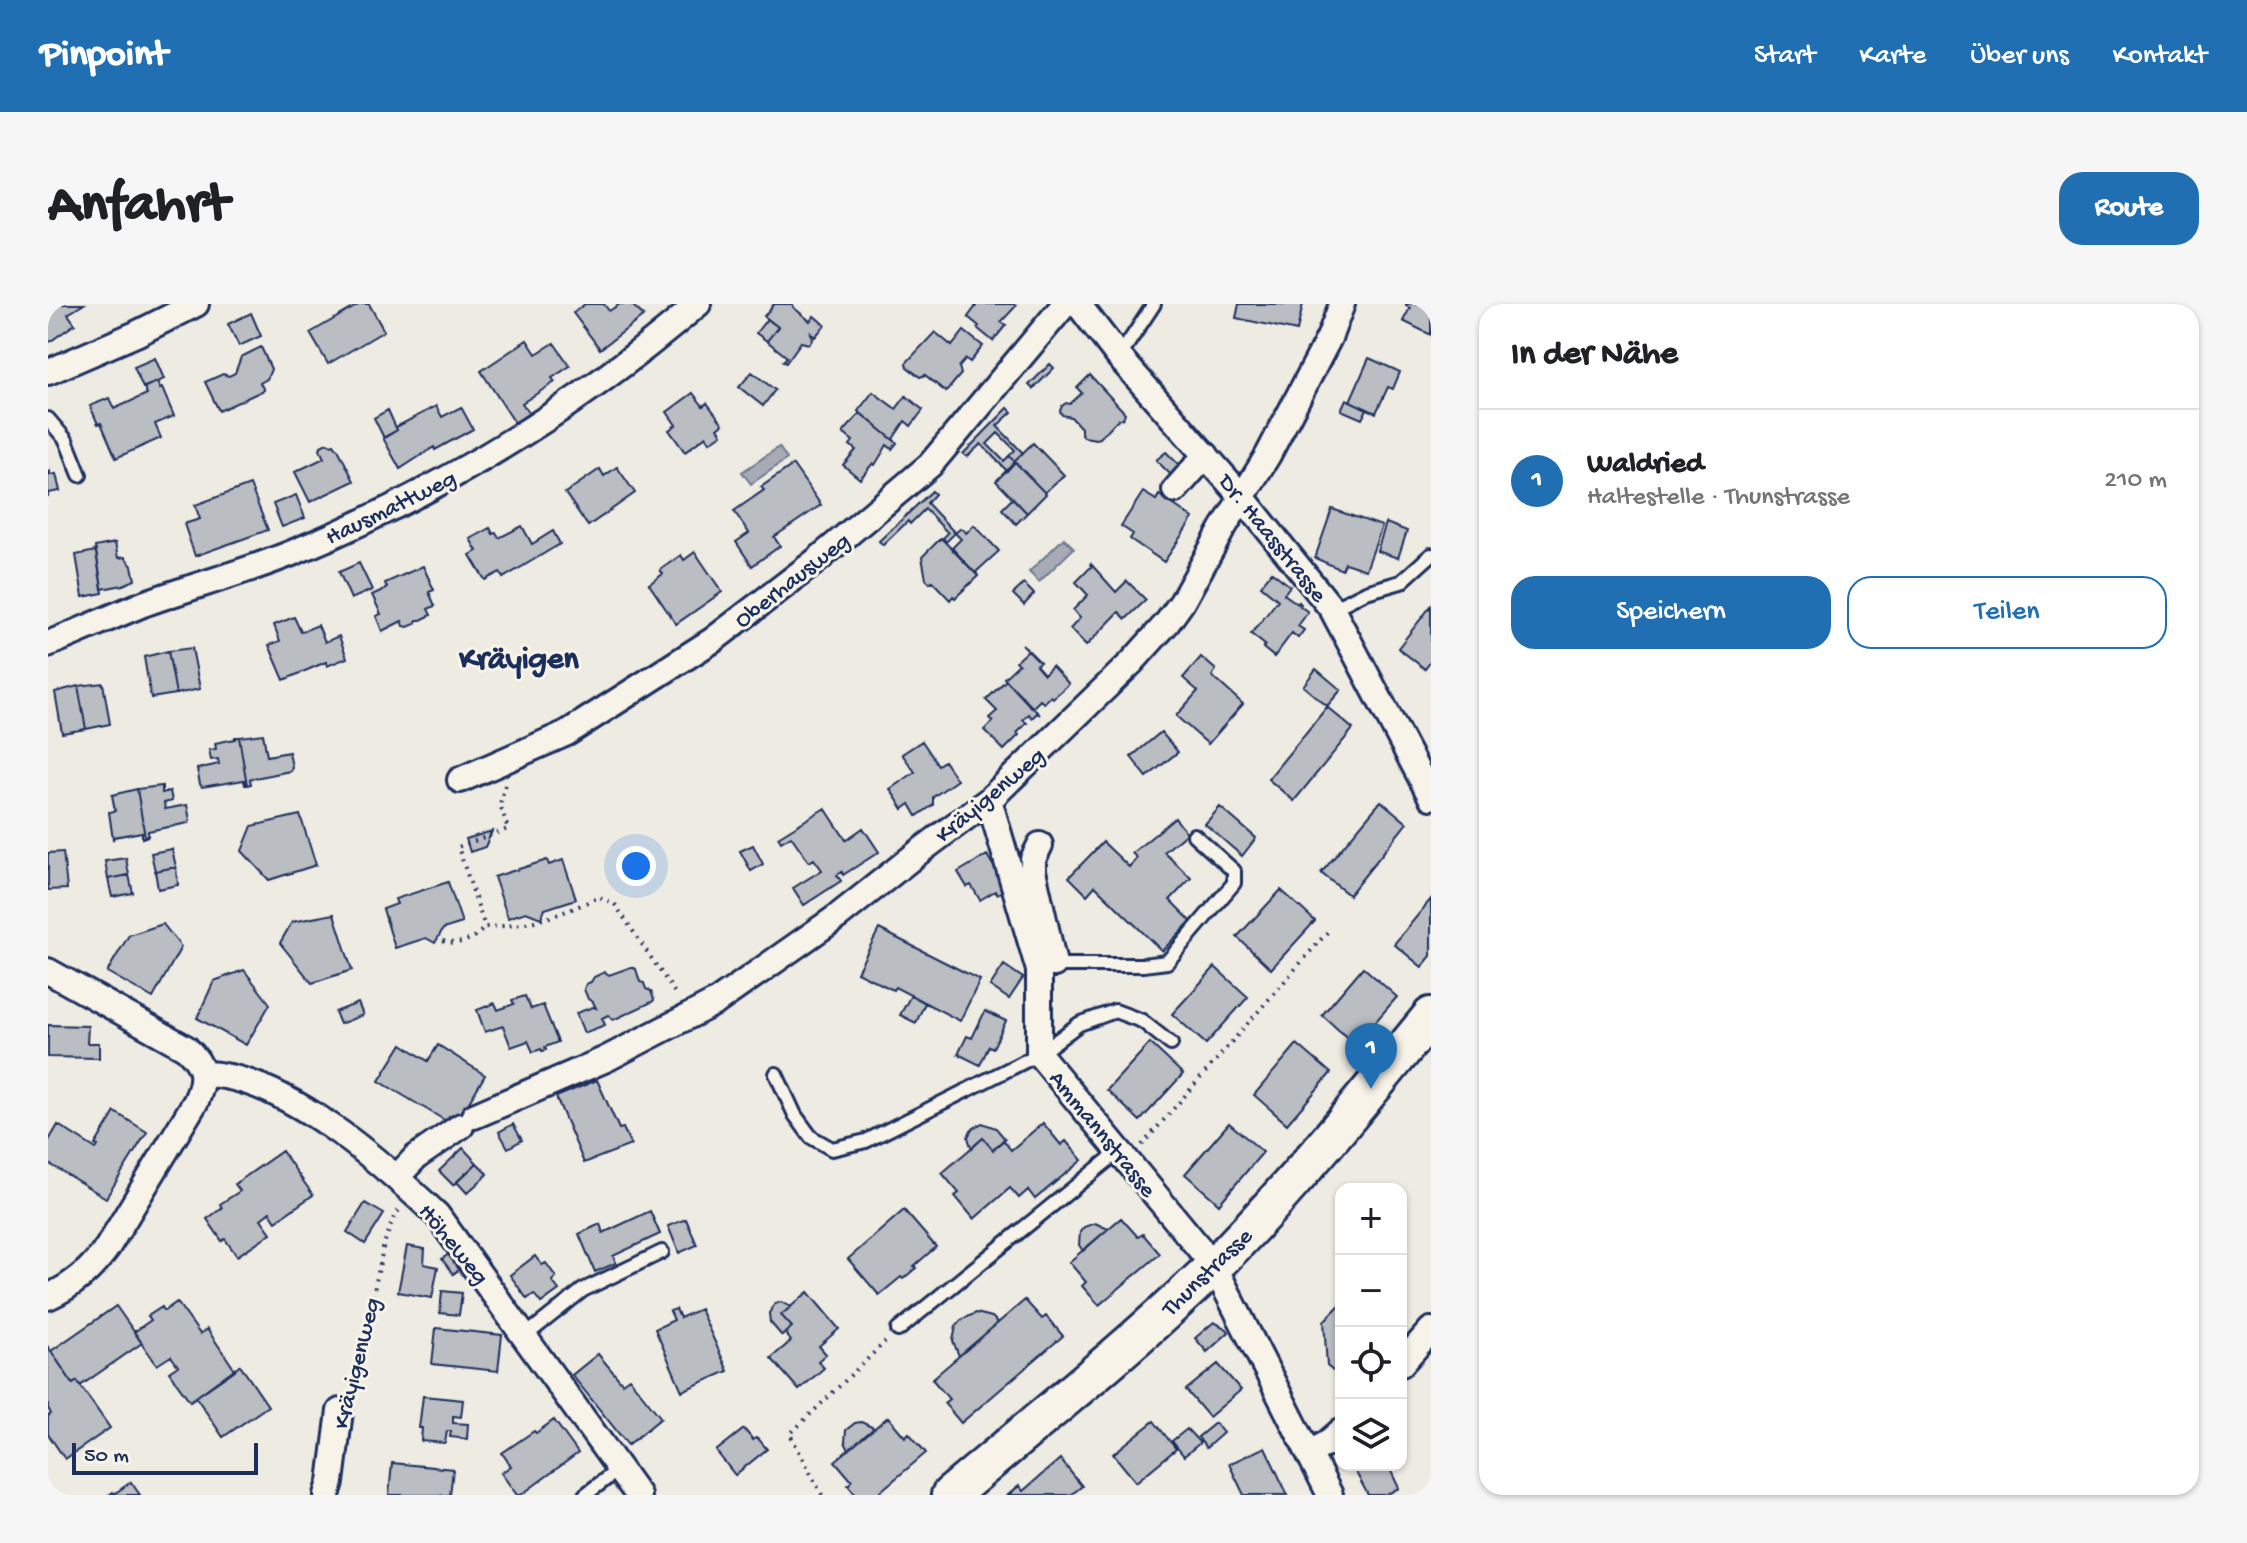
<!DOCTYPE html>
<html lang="de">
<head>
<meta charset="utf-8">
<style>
	body { margin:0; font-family:"Gochi Hand",sans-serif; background:#f6f6f6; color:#202124 }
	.controls { position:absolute; right:24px; bottom:24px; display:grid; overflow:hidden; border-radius:16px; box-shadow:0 2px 6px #0004 }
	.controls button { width:72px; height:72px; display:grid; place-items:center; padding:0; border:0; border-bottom:2px solid #e0e0e0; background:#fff; color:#202124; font:40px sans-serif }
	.scale { position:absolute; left:24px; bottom:20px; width:186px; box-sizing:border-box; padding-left:8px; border:4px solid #1b2f5e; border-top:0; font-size:22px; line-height:28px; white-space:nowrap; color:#1b2f5e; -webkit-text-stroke:6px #f7f3e8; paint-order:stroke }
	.you { position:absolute; left:588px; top:562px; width:28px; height:28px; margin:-20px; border:6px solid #fff; border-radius:50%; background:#1a73e8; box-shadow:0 0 0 12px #1a73e833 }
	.badge { display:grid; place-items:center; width:52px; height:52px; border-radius:50%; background:#1f6fb2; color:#fff; font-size:26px; font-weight:700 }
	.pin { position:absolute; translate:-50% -66px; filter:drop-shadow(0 2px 4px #0008) }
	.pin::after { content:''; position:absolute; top:42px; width:28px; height:24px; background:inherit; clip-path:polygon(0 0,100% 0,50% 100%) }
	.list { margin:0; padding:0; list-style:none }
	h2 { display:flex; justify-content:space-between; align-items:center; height:104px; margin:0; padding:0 32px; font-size:34px }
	h2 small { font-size:26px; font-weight:400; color:#757577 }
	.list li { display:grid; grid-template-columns:52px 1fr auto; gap:24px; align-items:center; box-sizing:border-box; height:144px; padding:0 32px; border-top:2px solid #e0e0e0 }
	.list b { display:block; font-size:30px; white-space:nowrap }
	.list p { margin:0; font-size:26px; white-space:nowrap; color:#757577 }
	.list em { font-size:26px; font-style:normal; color:#757577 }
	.actions { display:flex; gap:16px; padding:24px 32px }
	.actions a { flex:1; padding:18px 0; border:2px solid #1f6fb2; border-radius:24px; text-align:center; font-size:28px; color:#1f6fb2 }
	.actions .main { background:#1f6fb2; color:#fff }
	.icon { flex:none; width:44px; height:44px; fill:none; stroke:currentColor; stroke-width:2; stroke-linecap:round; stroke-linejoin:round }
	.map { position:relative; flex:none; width:1383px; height:1191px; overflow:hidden; border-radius:24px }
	header { display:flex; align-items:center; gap:48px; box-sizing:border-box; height:112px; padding:0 40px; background:#1f6fb2; color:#fff }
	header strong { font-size:38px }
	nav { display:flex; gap:44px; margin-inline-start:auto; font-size:28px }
	.intro { display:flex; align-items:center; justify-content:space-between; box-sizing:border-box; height:192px; padding:0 48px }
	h1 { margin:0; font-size:56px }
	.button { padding:20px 36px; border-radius:24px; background:#1f6fb2; color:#fff; font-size:28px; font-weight:700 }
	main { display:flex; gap:48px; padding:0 48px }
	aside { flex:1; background:#fff; border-radius:24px; box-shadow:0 2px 6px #0004 }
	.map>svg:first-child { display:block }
</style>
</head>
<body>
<header>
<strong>Pinpoint</strong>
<nav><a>Start</a><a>Karte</a><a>Über uns</a><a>Kontakt</a></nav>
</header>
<div class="intro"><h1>Anfahrt</h1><a class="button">Route</a></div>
<main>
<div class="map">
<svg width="1383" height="1191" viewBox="0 0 1383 1191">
	<rect width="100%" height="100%" fill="#eeebe2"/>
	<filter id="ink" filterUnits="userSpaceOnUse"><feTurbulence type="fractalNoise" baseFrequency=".0125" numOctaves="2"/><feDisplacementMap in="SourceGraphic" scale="16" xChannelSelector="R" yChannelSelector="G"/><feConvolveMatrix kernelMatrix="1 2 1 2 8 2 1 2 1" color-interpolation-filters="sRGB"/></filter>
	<g filter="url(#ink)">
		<path fill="#a6abb5" stroke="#6e7992" stroke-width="2" d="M731,143L739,155L703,180L694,168Z
			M1016,234L1026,244L991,278L981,268Z"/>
		<path fill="#babdc2" stroke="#1b2f5e" stroke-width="2" fill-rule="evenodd" d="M0,0H36L20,10L27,20L0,39Z
			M312,0H321L336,27L280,60L262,29Z
			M537,0H556L561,7L572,0H583L596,12L552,45L525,9Z
			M726,0H745V3L762,17L766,12L777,21L767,33L763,29L764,36L761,40L753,38L738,59L735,57L739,53L719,37L730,23L716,12Z
			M925,0H965L968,2L953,18L958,21L945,37L929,24L931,22L920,13L928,2Z
			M1191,0H1255L1249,27L1188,14Z
			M1358,0H1383V31L1355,17L1362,4L1358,2Z
			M203,9L213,32L191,42L180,20Z
			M719,15L730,23L719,37L708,29Z
			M916,27L935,42L922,58L918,55L911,63L913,70L898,88L877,71L872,73L859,63L858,59L887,28L904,42Z
			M479,36L488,50L506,39L522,62L504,74L507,78L474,99L481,109L467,119L433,67Z
			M213,43L223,65L219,75L212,79L216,86L171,107L157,78L175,70L181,72L187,69L193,53Z
			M107,54L116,75L95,84L86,63Z
			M1321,54L1352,68L1345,85L1340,83L1328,109L1302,97Z
			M1002,60L1006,64L985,85L981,81Z
			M704,68L727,86L715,102L691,83Z
			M1042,71L1077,109L1075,114L1069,116L1052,134L1048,135L1036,133L1033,129V124L1023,113L1014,111L1012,107L1014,102L1018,99L1022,100L1034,89L1029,84Z
			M109,78L112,85L114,84L126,112L107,120L113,134L68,154L53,119L50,120L42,102L61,94L66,105L99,90L96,83Z
			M825,88L848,105L858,92L875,106L863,122L857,117L845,135L849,139L810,107Z
			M645,89L655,102L659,99L675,120L670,124L674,130L662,138L658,132L637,148L621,126L628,121L619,108Z
			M1298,95L1319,105L1314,115L1293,106Z
			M388,102L394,113L413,103L425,125L387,146L386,143L352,165L335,134L349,126L348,123Z
			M960,104L964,108L949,122L975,149L966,157L967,158L959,167L933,140L919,153L915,150ZM950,129L967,146L961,152L965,156L961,152L956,157L939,140Z
			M340,106L349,126L336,134L326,114Z
			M812,109L849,139L844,145L839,141L827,161L825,159L812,175L795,161L808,146L802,141L805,137L795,129Z
			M279,139L283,141L286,140L291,147L306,177L262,198L247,168L276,154L272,146L273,142Z
			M985,139L1016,171L997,188L998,190L966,157Z
			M1118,148L1132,162L1125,173L1108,156Z
			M967,158L998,190L979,209L948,177Z
			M745,161L773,201L726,233L732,242L704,262L688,238L701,229L686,207L716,186L713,183Z
			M569,163L587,189L540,222L517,189L552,165L556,172Z
			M2,167V171L8,170L12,187L0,189V193V168Z
			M202,181L220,226L147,252L136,220L152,215L147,201Z
			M884,187L887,190L879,199L907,229L898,238L895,234L900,229L877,205L862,220L860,217L835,241L831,237Z
			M1095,188L1108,196L1111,191L1145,214L1116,258L1082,235L1085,230L1073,222Z
			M248,191L257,214L234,223L225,200Z
			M965,194L979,209L968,220L954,205Z
			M1284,205L1334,222L1318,266L1297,259L1294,266L1267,254Z
			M1338,219L1359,227L1350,254L1329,247Z
			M926,221L951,247L928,268L930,272L904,244L913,235L907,229L913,224L918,229Z
			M474,222L484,240L505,227L512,240L455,274L452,268L437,276L422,251L429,247L422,235L442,224L445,230L448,229L451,234Z
			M893,234L930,272L907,294L905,292L902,296L884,277L882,279L878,275L874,253Z
			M67,239L70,254L77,253L84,262L87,276L75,281L54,285L47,243Z
			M48,247L55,289L35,293L28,251Z
			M647,248L674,288L628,320L601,280L615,270L612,266L633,251L636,256Z
			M311,259L324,286L303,295L291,268Z
			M1042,259L1068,288L1079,277L1098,296L1078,315L1071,308L1038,342L1022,325L1032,314L1025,306L1040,291L1028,278L1043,263Z
			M375,262L386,286L381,288L387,302L380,305L383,311L373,316H369L367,320L360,323L356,322L354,317L334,327L328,312L333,310L324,291L339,284L337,279Z
			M1224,268L1242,282L1236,290L1250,300L1251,298L1253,300L1252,302L1260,308L1250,322L1256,326L1250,334L1244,329L1226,353L1215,344L1217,341L1203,330L1230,296L1213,282Z
			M976,280L986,290L976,301L965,290Z
			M1383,302V357L1377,365L1350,344Z
			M246,313L253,328L270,321L277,338L291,332L299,354L279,362L278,358L236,376L221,341L232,337L226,321Z
			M974,340L992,358L988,361L996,370L1004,362L1021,380L1005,394L1003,392L996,399L992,396L984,404L956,374L971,360L968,357L980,346Z
			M144,344L152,385L128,390L120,347Z
			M120,347L128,390L103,394L96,353Z
			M1153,353L1168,366L1164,372L1195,400L1160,440L1128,412L1150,387L1135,374Z
			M1268,365L1293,386L1279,402L1255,382Z
			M958,376L992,411L989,409L984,414L981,410L975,416L979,419L969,429L971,431L956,446L936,426L945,418L941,414L949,407L938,396Z
			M55,379L62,420L38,425L30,382Z
			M30,382L38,425L14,429L7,388Z
			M1279,403L1305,425L1246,497L1220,475Z
			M1113,428L1130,448L1099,473L1083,453Z
			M215,430L219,452L241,448L244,463L242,467L202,475L203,480L199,481L191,433Z
			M187,433H191L199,481H197L196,476L154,483L152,480L149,465L171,460L170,455L163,456L161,446L168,445L167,439L187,435Z
			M874,437L890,461L896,457L909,476L885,493V501L869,512L862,500L855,505L842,485L867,468L854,450Z
			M114,482V489L122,487L124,497L116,499L117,505L139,501L142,516L140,519L100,527V532L97,533L89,485Z
			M89,485L97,533L94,534V528L66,533L65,536L61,508L67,507L64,491Z
			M1333,497L1359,519L1301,591L1273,569Z
			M1172,503L1208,534L1194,552L1157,520Z
			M777,504L798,536L815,524L831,548L795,571L794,568L789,571L793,577L756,601L745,584L774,566L766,555L761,558L743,532L733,538L730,533Z
			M252,511L268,561L221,576L194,547L204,522Z
			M1127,514L1139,529L1116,548L1143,574L1122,596L1143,617L1114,647L1047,582L1039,591L1021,573L1055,538L1081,563L1089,554L1084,549Z
			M444,527L437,543L422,548L418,535Z
			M705,541L715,560L703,567L692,547Z
			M124,545L128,563L107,567L103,549Z
			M15,548L19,585L0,586V549Z
			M939,551L959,585L949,590L947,587L932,596L923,581L919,583L910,568Z
			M78,554L81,571L60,575L57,557Z
			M499,556L501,561L515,556L528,595L497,605L493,614L478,608L460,614L446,573Z
			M128,563L130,581L110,585L107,567Z
			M81,571L85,589L64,593L60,575Z
			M400,578L414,619L395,625L387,639L378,634L347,644L335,605L349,600L347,595Z
			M1233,586L1267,617L1223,665L1189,633Z
			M1383,595V652L1374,663L1346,640Z
			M286,610L304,666L264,679L232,639L244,618Z
			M115,620L133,643L105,694L59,668L81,631Z
			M831,625L932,676L912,717L847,683L845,686L809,668Z
			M956,661L975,674L961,695L942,682Z
			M583,663L588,665L592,678L596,679L598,685L603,687L606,696L604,698L565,716L561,711L554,714L557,721L536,729L528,709L545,703L548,704L545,698L540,695L536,685L538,680L543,678L546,673L557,668L561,671Z
			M1167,663L1200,693L1158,740L1124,710Z
			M1315,663L1349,693L1307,741L1274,711Z
			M196,666L222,700L198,741L149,714L166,677Z
			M863,691L877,699L868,719L852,711Z
			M477,692L483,705L495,701L510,738L497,743L498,746L494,747L493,745L485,748L480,737L463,743L455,722L437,728L429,706L447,699L450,706L466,700L464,696Z
			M310,699L315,711L292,720L287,708Z
			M937,707L958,717L945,744L941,742L932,761L910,750L919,732L924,734Z
			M0,721L40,722L39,739H51V754L0,753Z
			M1102,739L1135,770L1092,817L1059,786Z
			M354,740L380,757L390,741L437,771L417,805L433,818L424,830L401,812L398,817L331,777Z
			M1249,740L1283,769L1239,820L1206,791Z
			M549,776L571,825L575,824L583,841L536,859L508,793Z
			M67,808L99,828L58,894L0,859V838L10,821L48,845L50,842L47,841Z
			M934,819L948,824L957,835L945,846L935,834L924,844L922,840L920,833L923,826Z
			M995,819L1013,841L1018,837L1034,856L987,895L980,886L971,894L962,884L926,915L907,892L911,889L894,869L935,834L945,846L955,836L963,846Z
			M1181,819L1215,848L1171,900L1137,870Z
			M465,820L474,836L460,844L451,828Z
			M415,844L429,859L405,881L391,867Z
			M234,847L265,891L228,917L222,908L213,915L223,929L189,952L177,935L174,937L159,915L174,904L172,900L192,887L187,880Z
			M429,859L440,870L419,889L409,878Z
			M317,899L336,910L317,940L299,928Z
			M856,906L888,943L866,962L868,964L855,975L853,973L831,991L800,955Z
			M602,907L612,930L565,952L568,959L547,968L531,930L552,920L555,929Z
			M1073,914L1090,933L1095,930L1112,950L1051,1001L1034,982L1038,978L1021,958Z
			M638,915L649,941L631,949L620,922Z
			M1047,919L1060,925L1035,947L1031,941L1032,928L1036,923Z
			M359,942L377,945L376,960L390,963L384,994L350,988Z
			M405,947L416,962L405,970L394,955Z
			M487,952L494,961L498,959L508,973L504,977L511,986L493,999L486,990L479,995L462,971Z
			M394,987L414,989L411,1011L392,1009Z
			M760,988L791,1025L771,1042L778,1050L770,1057L776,1064L751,1086L723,1054L743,1037L737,1029L744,1023L733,1011Z
			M977,996L994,1015L998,1012L1015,1032L913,1119L896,1099L901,1095L884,1075Z
			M129,998L152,1030L159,1025L187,1066L142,1097L121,1068L130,1062L123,1052L109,1061L86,1028L103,1016L100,1012L114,1003L116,1007Z
			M733,998L743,1003L733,1011L744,1023L734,1032L722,1018L721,1009L727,1000Z
			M1293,1000V1066L1285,1067L1279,1062L1276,1017Z
			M68,1002L94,1039L32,1082L29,1077L25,1080L3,1047Z
			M628,1005L632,1014L652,1005L680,1067L634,1087L607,1025L626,1016L622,1007Z
			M928,1009L944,1013L950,1019L911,1052L905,1037L908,1022L913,1016Z
			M1166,1018L1179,1025L1181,1028L1159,1048L1147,1034Z
			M388,1024L454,1031L450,1067L384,1060Z
			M0,1043L25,1080L29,1077L62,1124L17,1155L0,1130V1112L3,1110L0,1104Z
			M550,1050L574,1079L581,1074L613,1114L580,1141L524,1071Z
			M1170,1060L1193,1086L1161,1113L1138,1086Z
			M192,1061L220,1102L175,1133L148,1093Z
			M375,1092L415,1096L413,1113L405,1112V1119L420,1120L419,1135L402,1133L403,1127H399L397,1139L373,1137L374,1124H371Z
			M840,1113L857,1133L861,1129L878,1149L828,1191H808L800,1181L804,1177L787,1157Z
			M506,1116L530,1149L473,1191H469L453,1169L463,1162L454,1149L486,1127L488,1129Z
			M1106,1117L1128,1145L1088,1178L1065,1150Z
			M813,1118L826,1124L801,1146L797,1138L798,1126L807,1119Z
			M1167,1119L1175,1129L1158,1144L1150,1133Z
			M696,1125L705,1136L709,1133L719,1145L687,1171L668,1147Z
			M1139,1125L1152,1139L1136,1152L1124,1137Z
			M1217,1143L1233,1177L1240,1191H1196L1181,1160Z
			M1012,1155L1034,1182L1023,1191H960L971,1182L975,1187Z
			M344,1159L405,1165L402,1191H341Z
			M1304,1161H1340L1351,1184L1338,1191H1320Z
			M83,1178L92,1191H61L65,1188L66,1190Z"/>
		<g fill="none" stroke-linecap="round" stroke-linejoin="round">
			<defs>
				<path id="service" d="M1071,53L1106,0
					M0,115L18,136L32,171
					M1284,305L1318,288L1353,278L1383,251
					M1004,661H1095L1119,658L1186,579V567L1146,531
					M728,770L747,811L763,833L784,845L818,837L991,750L1031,720L1067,707L1094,717L1123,740
					M850,1026L1070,848
					M477,1032L535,986L614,948
					M537,1191L571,1165"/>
				<path id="minor" d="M1030,0L1071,53L1194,193L1284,305L1383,493
					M0,68L88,30L148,0
					M1127,186L1158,151
					M0,340C32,327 63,313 95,300C144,282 195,269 244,249C392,188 528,105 650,0
					M412,476L519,429L665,336L768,257L882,161L1017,0
					M941,496L991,666V750L1166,962L1282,1191
					M992,541L985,555V567L1006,660
					M0,667L138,744C157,762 158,773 148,797L59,944C43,966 26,981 0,993
					M155,770C234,770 334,859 389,911L590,1191
					M426,812L558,755L668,698L789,613L871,548L941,496L1084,358L1119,319L1134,298L1174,226L1220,151L1281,34L1294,0
					M349,873L368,853L413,822
					M1353,1060L1383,1026
					M1261,1149L1278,1140L1293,1127
					M279,1191L283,1178L292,1107"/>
				<path id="primary" d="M902,1191C990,1117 1081,1044 1164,964C1243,885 1313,798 1383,712"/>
			</defs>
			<use href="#service" stroke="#1b2f5e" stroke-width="18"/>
			<use href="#minor" stroke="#1b2f5e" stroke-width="30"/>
			<use href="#primary" stroke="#1b2f5e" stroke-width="42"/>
			<path stroke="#1b2f5e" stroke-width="4" stroke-dasharray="2 6" stroke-linecap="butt" d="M457,481L452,500L460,525L410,543L437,623C483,622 510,612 551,593L566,599L629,692
				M395,637C411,642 426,636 437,623
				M1094,841L1282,625
				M305,1086L336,940L346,913L351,906
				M774,1191L742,1130L837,1038"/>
			<use href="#service" stroke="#f7f3e8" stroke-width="12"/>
			<use href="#minor" stroke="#f7f3e8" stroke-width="24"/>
			<use href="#primary" stroke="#f7f3e8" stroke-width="36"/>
		</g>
	</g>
	<g text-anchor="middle" stroke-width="6" stroke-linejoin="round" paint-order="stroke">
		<g font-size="24" fill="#1b2f5e" stroke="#f7f3e8">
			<text transform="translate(342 202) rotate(-26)" y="8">Hausmattweg</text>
			<text transform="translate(1226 233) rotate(51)" y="8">Dr. Haasstrasse</text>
			<text transform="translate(743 275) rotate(-38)" y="8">Oberhausweg</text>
			<text transform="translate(941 490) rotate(-40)" y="8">Kräyigenweg</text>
			<text transform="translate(1056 829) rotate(51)" y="8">Ammannstrasse</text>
			<text transform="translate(407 939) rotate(51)" y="8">Höheweg</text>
			<text transform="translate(1158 967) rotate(-44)" y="8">Thunstrasse</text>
			<text transform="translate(307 1059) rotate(-76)" y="8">Kräyigenweg</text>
		</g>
		<g font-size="32" font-weight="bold" fill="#1b2f5e" stroke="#f7f3e8">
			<text x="471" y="363">Kräyigen</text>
		</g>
	</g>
</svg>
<div class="controls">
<button>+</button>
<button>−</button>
<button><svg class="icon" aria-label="locate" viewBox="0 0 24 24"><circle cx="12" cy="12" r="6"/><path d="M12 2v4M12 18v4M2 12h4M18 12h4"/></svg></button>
<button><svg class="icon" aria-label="layers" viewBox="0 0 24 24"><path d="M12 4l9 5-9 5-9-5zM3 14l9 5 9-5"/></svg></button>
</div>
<div class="scale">50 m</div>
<div class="you"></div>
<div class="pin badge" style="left:1323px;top:785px">1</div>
</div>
<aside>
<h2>In der Nähe<small></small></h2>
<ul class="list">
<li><span class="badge">1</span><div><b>Waldried</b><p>Haltestelle · Thunstrasse</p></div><em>210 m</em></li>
</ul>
<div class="actions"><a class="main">Speichern</a><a>Teilen</a></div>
</aside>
</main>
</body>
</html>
